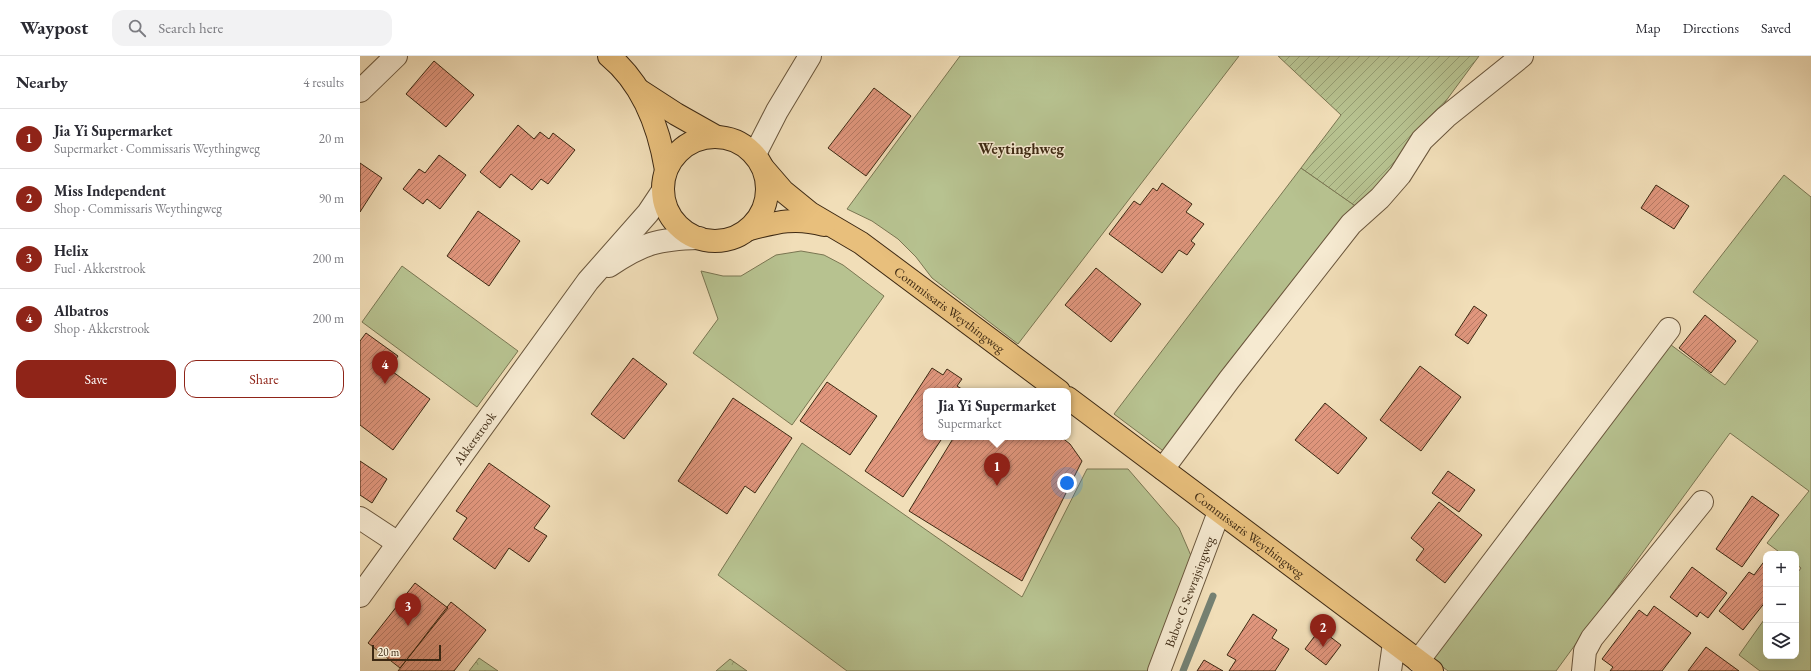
<!DOCTYPE html>
<html lang="en">
<head>
<meta charset="utf-8">
<style>
	body { margin:0; font-family:"EB Garamond",serif; background:#f2f2f3; color:#2b2b33 }
	.controls { position:absolute; right:12px; bottom:12px; display:grid; overflow:hidden; border-radius:8px; box-shadow:0 4px 16px #0002 }
	.controls button { width:36px; height:36px; display:grid; place-items:center; padding:0; border:0; border-bottom:1px solid #e1e1e2; background:#fff; color:#2b2b33; font:20px sans-serif }
	.scale { position:absolute; left:12px; bottom:10px; width:69px; box-sizing:border-box; padding-left:4px; border:2px solid #3d2913; border-top:0; font-size:11px; line-height:14px; white-space:nowrap; color:#3d2913; -webkit-text-stroke:3px #f6ead1; paint-order:stroke }
	.you { position:absolute; left:707px; top:427px; width:14px; height:14px; margin:-10px; border:3px solid #fff; border-radius:50%; background:#1a73e8; box-shadow:0 0 0 6px #1a73e833 }
	.badge { display:grid; place-items:center; width:26px; height:26px; border-radius:50%; background:#8f2418; color:#fff; font-size:13px; font-weight:700 }
	.pin { position:absolute; translate:-50% -33px; filter:drop-shadow(0 1px 2px #0008) }
	.pin::after { content:''; position:absolute; top:21px; width:14px; height:12px; background:inherit; clip-path:polygon(0 0,100% 0,50% 100%) }
	.popup { position:absolute; left:563px; top:332px; width:148px; height:52px; box-sizing:border-box; display:grid; place-content:center; border-radius:8px; background:#fff; filter:drop-shadow(0 1px 3px #0005); font-size:13px; white-space:nowrap; color:#7c7c81 }
	.popup b { font-size:15px; color:#2b2b33 }
	.popup::after { content:''; position:absolute; left:50%; top:100%; margin-left:-8px; border:8px solid transparent; border-top-color:#fff }
	.list { margin:0; padding:0; list-style:none }
	h2 { display:flex; justify-content:space-between; align-items:center; height:52px; margin:0; padding:0 16px; font-size:17px }
	h2 small { font-size:13px; font-weight:400; color:#7c7c81 }
	.list li { display:grid; grid-template-columns:26px 1fr auto; gap:12px; align-items:center; box-sizing:border-box; height:60px; padding:0 16px; border-top:1px solid #e1e1e2 }
	.list b { display:block; font-size:15px; white-space:nowrap }
	.list p { margin:0; font-size:13px; white-space:nowrap; color:#7c7c81 }
	.list em { font-size:13px; font-style:normal; color:#7c7c81 }
	.actions { display:flex; gap:8px; padding:12px 16px }
	.actions a { flex:1; padding:9px 0; border:1px solid #8f2418; border-radius:12px; text-align:center; font-size:14px; color:#8f2418 }
	.actions .main { background:#8f2418; color:#fff }
	.icon { flex:none; width:22px; height:22px; fill:none; stroke:currentColor; stroke-width:2; stroke-linecap:round; stroke-linejoin:round }
	.map { position:relative; flex:none; width:1451px; height:615px; overflow:hidden }
	header { display:flex; align-items:center; gap:24px; box-sizing:border-box; height:56px; padding:0 20px; background:#fff; border-bottom:1px solid #e1e1e2 }
	header strong { font-size:19px }
	nav { display:flex; gap:22px; margin-inline-start:auto; font-size:14px }
	.search { width:280px; height:36px; background:#f2f2f3; display:flex; align-items:center; gap:10px; box-sizing:border-box; padding:0 14px; border-radius:12px; color:#7c7c81; font-size:15px }
	main { display:flex }
	aside { flex:1; background:#fff }
	.map>svg:first-child { display:block }
</style>
</head>
<body>
<header>
<strong>Waypost</strong>
<div class="search"><svg class="icon" aria-label="search" viewBox="0 0 24 24"><circle cx="10" cy="10" r="6"/><path d="M15 15l6 6"/></svg>Search here</div>
<nav><a>Map</a><a>Directions</a><a>Saved</a></nav>
</header>
<main>
<aside>
<h2>Nearby<small>4 results</small></h2>
<ul class="list">
<li><span class="badge">1</span><div><b>Jia Yi Supermarket</b><p>Supermarket · Commissaris Weythingweg</p></div><em>20 m</em></li>
<li><span class="badge">2</span><div><b>Miss Independent</b><p>Shop · Commissaris Weythingweg</p></div><em>90 m</em></li>
<li><span class="badge">3</span><div><b>Helix</b><p>Fuel · Akkerstrook</p></div><em>200 m</em></li>
<li><span class="badge">4</span><div><b>Albatros</b><p>Shop · Akkerstrook</p></div><em>200 m</em></li>
</ul>
<div class="actions"><a class="main">Save</a><a>Share</a></div>
</aside>
<div class="map">
<svg width="1451" height="615" viewBox="0 0 1451 615">
	<defs>
		<pattern id="forest-crowns" width="20" height="18" patternUnits="userSpaceOnUse"><rect width="20" height="18" fill="#b7c290"/><path d="M2 6a3 3 0 1 1 6 0M12 15a3 3 0 1 1 6 0" fill="none" stroke="#969e74"/></pattern>
		<pattern id="garden-furrows" width="10" height="10" patternUnits="userSpaceOnUse"><rect width="10" height="10" fill="#b7c290"/><path d="M-1 1l2-2M0 10L10 0M9 11l2-2" fill="none" stroke="#969e74"/></pattern>
		<pattern id="building-hatch" width="6" height="6" patternUnits="userSpaceOnUse"><rect width="6" height="6" fill="#e0967d"/><path d="M-1 1l2-2M0 6l6-6M5 7l2-2" fill="none" stroke="#b77a65"/></pattern>
	</defs>
	<rect width="100%" height="100%" fill="#f1deb8"/>
	<filter id="stains"><feTurbulence type="fractalNoise" baseFrequency=".005" numOctaves="4"/><feColorMatrix values="0 0 0 0 .2 0 0 0 0 .09 0 0 0 0 .02 0 0 0 .5 -.17"/></filter>
	<radialGradient id="worn" r=".72"><stop offset=".6" stop-color="#630" stop-opacity="0"/><stop offset="1" stop-color="#630" stop-opacity=".3"/></radialGradient>
	<path fill="#b7c290" stroke="#7a7652" d="M600,0H879L658,288L572,222L556,201L538,183L512,165L487,153Z
		M941,112L1004,156L818,406L754,358Z
		M1424,119L1451,141V615H1400L1379,599L1406,561V600H1436V519L1441,512L1436,508V498H1422L1407,487L1449,435L1370,377L1196,615H1088L1071,602L1307,286L1365,329L1398,285L1333,236Z
		M441,195L464,199L483,209L524,240L432,369L333,297L358,263L341,215L363,220H381L416,199Z
		M42,210L158,295L117,351L2,266Z
		M442,387L662,541L727,413H768L819,472L832,502L789,615H487L358,519Z"/>
	<path fill="url(#forest-crowns)" stroke="#7a7652" d="M119,602L138,615H109Z
		M370,603L387,615H356Z"/>
	<path fill="url(#garden-furrows)" stroke="#7a7652" d="M918,0H1119L1004,156L941,112L981,59Z"/>
	<g fill="none" stroke-linecap="round" stroke-linejoin="round">
		<path stroke="#758173" stroke-width="7" d="M823,615L853,540"/>
	</g>
	<path fill="url(#building-hatch)" stroke="#3d2913" d="M74,5L114,39L86,71L46,38Z
		M514,32L551,60L506,120L468,92Z
		M158,69L174,83L180,76L189,83L193,77L215,94L188,128L181,123L172,134L151,118L140,132L120,116Z
		M79,99L106,119L80,153L67,143L63,148L43,133L59,113L65,117Z
		M0,107L22,122L0,156Z
		M802,127L832,148L826,156L844,168L831,185L835,188L827,199L819,194L802,217L749,178L774,145L780,149L793,132L797,135Z
		M1296,129L1329,150L1314,173L1281,152Z
		M118,155L160,185L129,230L87,200Z
		M736,212L781,248L751,286L705,249Z
		M1114,250L1127,259L1108,288L1095,279Z
		M1345,259L1376,285L1351,317L1319,292Z
		M6,277L38,300L29,313L70,343L33,394L0,369V285Z
		M273,302L307,328L264,383L231,358Z
		M1060,310L1101,341L1061,395L1020,364Z
		M572,312L583,319L587,313L602,323L597,330L605,335H566V381H583L543,441L505,415Z
		M467,326L517,360L490,399L440,365Z
		M373,342L432,382L395,437L385,430L367,458L318,425Z
		M965,347L1007,382L978,418L935,384Z
		M594,381H701L710,388L722,405L662,525L549,455Z
		M0,405L27,423L12,447L0,439Z
		M129,407L190,450L174,472L187,480L169,506L149,492L135,513L93,483L107,462L96,455Z
		M1088,415L1115,434L1099,456L1072,437Z
		M1392,440L1419,459L1382,511L1356,493Z
		M1079,446L1122,479L1085,527L1056,504L1064,493L1051,482Z
		M1406,503V545L1383,574L1359,555L1389,516L1394,519Z
		M1332,511L1367,537L1348,562L1340,556L1337,561L1310,541Z
		M55,527L88,552L40,612L8,587Z
		M91,546L126,574L94,615H38Z
		M1294,550L1331,577L1302,615H1250L1253,611L1242,603L1279,554L1287,560Z
		M893,558L917,574L912,582L929,593L915,615H869L876,604L867,599Z
		M960,573L981,589L966,609L945,593Z
		M1346,591L1379,615H1328Z
		M844,604L863,615H837Z"/>
	<g fill="none" stroke-linecap="round" stroke-linejoin="round">
		<defs>
			<g id="minor">
				<path d="M0,35L36,0"/>
				<path d="M395,98L417,55L450,0"/>
				<path d="M249,210C283,187 298,183 339,182"/>
				<path d="M803,413L869,324L991,168L1020,142L1040,119L1062,84L1086,61L1162,0"/>
				<path d="M0,462L38,487"/>
				<path id="s1" d="M0,540L228,225L288,157L302,136"/>
				<path d="M1058,605L1309,273"/>
				<path id="s2" d="M799,615L859,456"/>
				<path d="M1030,615L1034,587"/>
				<path d="M1223,615L1225,595L1232,582L1342,446"/>
			</g>
			<g id="major">
				<path d="M249,0C283,28 299,72 306,114"/>
				<path d="M279,34L316,58L355,80"/>
				<circle cx="355" cy="133" r="52"/>
				<path id="s3" d="M404,113L423,135L450,157L501,187L699,335"/>
				<path d="M390,173C417,166 436,161 464,169"/>
				<path id="s4" d="M708,342L1072,615"/>
			</g>
		</defs>
		<use href="#minor" stroke="#6a563c" stroke-width="24"/>
		<use href="#major" stroke="#3d2913" stroke-width="24"/>
		<use href="#minor" stroke="#f6ead1" stroke-width="22"/>
		<use href="#major" stroke="#e8bf7c" stroke-width="22"/>
	</g>
	<g text-anchor="middle" stroke-width="3" stroke-linejoin="round" paint-order="stroke">
		<g font-size="13" fill="#3d2913" stroke="#f6ead1">
			<text dy="5" stroke="none"><textPath href="#s3" startOffset="234">Commissaris Weythingweg</textPath></text>
			<text dy="5" stroke="none"><textPath href="#s1" startOffset="195">Akkerstrook</textPath></text>
			<text dy="5" stroke="none"><textPath href="#s4" startOffset="227">Commissaris Weythingweg</textPath></text>
			<text dy="5" stroke="none"><textPath href="#s2" startOffset="85">Baboe G Sewrajsingweg</textPath></text>
		</g>
		<g font-size="15" font-weight="bold" fill="#3d2913" stroke="#f6ead1">
			<text x="661" y="98">Weytinghweg</text>
		</g>
	</g>
	<rect width="100%" height="100%" filter="url(#stains)"/>
	<rect width="100%" height="100%" fill="url(#worn)"/>
</svg>
<div class="controls">
<button>+</button>
<button>−</button>
<button><svg class="icon" aria-label="layers" viewBox="0 0 24 24"><path d="M12 4l9 5-9 5-9-5zM3 14l9 5 9-5"/></svg></button>
</div>
<div class="scale">20 m</div>
<div class="you"></div>
<div class="pin badge" style="left:637px;top:430px">1</div>
<div class="popup"><b>Jia Yi Supermarket</b>Supermarket</div>
<div class="pin badge" style="left:963px;top:591px">2</div>
<div class="pin badge" style="left:48px;top:570px">3</div>
<div class="pin badge" style="left:25px;top:328px">4</div>
</div>
</main>
</body>
</html>
